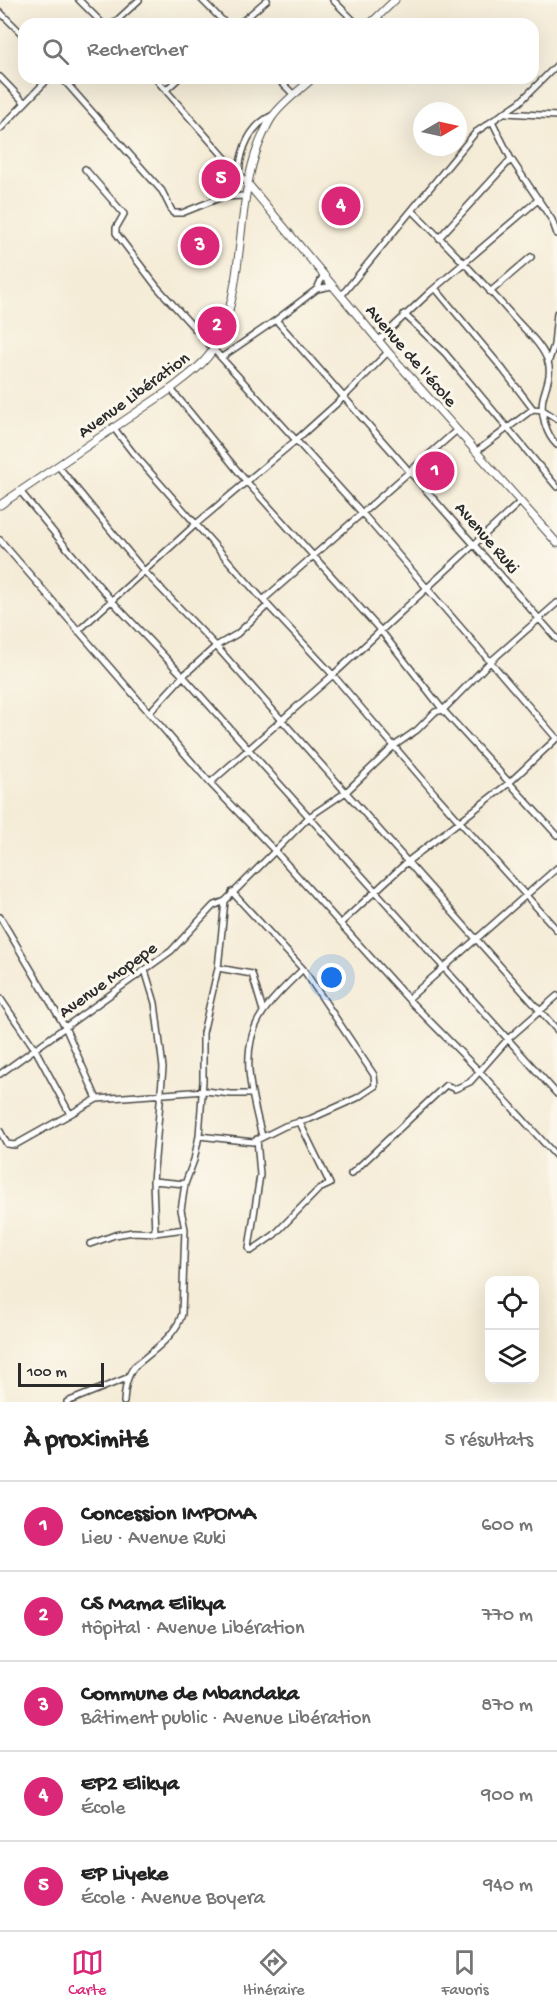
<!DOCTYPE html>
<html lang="fr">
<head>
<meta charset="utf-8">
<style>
	body { margin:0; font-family:"Gochi Hand",sans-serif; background:#f6f6f6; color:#222 }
	.controls { position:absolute; right:18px; bottom:18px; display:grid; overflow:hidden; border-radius:12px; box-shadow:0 6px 24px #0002 }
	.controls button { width:54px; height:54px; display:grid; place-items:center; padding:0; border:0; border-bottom:2px solid #e0e0e0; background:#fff; color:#222; font:30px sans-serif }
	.compass { position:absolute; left:413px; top:102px; width:54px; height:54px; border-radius:50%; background:#fff; box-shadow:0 6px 24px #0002; rotate:81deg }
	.scale { position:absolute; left:18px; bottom:15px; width:86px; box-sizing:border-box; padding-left:6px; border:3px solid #2b2b2b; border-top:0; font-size:16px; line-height:21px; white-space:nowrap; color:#2b2b2b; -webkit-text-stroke:4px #fbf7ec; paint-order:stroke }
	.you { position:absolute; left:332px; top:978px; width:21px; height:21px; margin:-15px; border:4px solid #fff; border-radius:50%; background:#1a73e8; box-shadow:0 0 0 9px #1a73e833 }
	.badge { display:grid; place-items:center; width:39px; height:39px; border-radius:50%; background:#db2777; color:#fff; font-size:20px; font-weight:700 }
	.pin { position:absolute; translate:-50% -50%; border:3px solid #fff; box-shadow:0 2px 6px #0006 }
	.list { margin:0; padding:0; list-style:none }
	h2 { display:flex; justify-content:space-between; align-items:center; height:78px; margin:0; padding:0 24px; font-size:26px }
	h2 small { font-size:20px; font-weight:400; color:#767676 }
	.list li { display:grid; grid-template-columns:39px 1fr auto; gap:18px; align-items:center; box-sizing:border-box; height:90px; padding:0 24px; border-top:2px solid #e0e0e0 }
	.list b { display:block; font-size:22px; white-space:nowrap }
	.list p { margin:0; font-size:20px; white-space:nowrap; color:#767676 }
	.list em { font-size:20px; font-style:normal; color:#767676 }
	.icon { flex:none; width:33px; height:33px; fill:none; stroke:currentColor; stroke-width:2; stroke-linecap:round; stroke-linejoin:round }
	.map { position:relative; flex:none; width:557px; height:1402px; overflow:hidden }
	.search { position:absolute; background:#fff; box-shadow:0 6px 24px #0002; left:18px; right:18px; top:18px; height:66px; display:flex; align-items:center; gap:15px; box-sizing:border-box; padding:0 21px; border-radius:18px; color:#767676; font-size:22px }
	.sheet { height:528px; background:#fff }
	nav { display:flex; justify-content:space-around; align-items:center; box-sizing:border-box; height:84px; border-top:2px solid #e0e0e0; background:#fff; font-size:16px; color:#767676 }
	nav a { display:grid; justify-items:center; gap:3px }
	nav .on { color:#db2777 }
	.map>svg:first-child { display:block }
</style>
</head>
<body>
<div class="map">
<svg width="557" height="1402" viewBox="0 0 557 1402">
	<rect width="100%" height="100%" fill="#fbf7ec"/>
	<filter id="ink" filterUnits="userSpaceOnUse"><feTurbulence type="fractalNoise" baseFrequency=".0167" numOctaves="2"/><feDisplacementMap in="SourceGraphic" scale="12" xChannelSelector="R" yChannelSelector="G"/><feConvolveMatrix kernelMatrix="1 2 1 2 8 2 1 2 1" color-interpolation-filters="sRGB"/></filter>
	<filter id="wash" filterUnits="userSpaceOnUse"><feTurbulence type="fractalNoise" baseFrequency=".008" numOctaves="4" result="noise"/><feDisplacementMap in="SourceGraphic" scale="24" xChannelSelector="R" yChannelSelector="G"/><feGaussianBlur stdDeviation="1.35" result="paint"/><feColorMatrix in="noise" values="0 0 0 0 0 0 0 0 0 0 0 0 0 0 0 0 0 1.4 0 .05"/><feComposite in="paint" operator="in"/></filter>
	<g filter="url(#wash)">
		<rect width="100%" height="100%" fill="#f5ecd7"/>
	</g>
	<g filter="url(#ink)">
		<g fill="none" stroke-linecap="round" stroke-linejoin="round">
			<defs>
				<path id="minor" d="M79,0L103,24
					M202,0L226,24
					M333,0L357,24
					M0,12L24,36
					M113,24L139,0
					M239,24L267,0
					M0,77L25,103
					M62,78L162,191L173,213H182L222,197L245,196
					M155,78L248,184
					M277,78L294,95
					M166,90L179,78
					M506,113L557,116
					M492,121L511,159L552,220L557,234
					M0,129L49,78
					M85,169L124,214L116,228V233L157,287L363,514L557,739
					M239,172C241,149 250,125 273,115
					M412,210C448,246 484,283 517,321C528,333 543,346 548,362C552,374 546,386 543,398C540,413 546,435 557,445
					M439,238L511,159
					M435,288L501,367L533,409
					M317,289L323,276
					M490,292L531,257
					M341,296L476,132L520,102L557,65
					M404,314L445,353L557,487
					M276,320L557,639
					M379,340L430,292L539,199
					M222,357L276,320L317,289L332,286
					M548,363L554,345L557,313
					M171,389L246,481L381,631L443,710L557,835
					M113,427L133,453L263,600L333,675L435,794L557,930
					M477,451L533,409L543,410L557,419
					M58,466L144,571L216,646L557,1030
					M20,491L60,540L112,601L183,676L557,1094
					M0,540L210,783L274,850L408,999L480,1072L557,1157
					M263,600L457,430
					M78,631L196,524L295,441L344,397L388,352
					M149,713L183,676L216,646L237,634L268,605
					M210,783L333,675L520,502
					M0,917L65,1027L97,1099L205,1091L231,1094H252
					M341,923L407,862L509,783L557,738
					M218,968L252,974L263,1011
					M145,970L155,1003L163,1068L153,1181L155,1233
					M0,998L35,1049L70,1114
					M408,999L557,868
					M0,1074L171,951L213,906L225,901
					M0,1131L7,1144L15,1145L97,1099
					M199,1136L253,1142L285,1126L310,1119L357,1098L375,1086L374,1075L303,969L232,892
					M262,1136C252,1097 238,1050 262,1014C272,998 289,983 303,969
					M257,1139L260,1175L249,1248L251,1251L274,1235L319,1189L330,1184L299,1121
					M351,1174L446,1085L455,1089L470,1082L508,1039L557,996
					M153,1181L185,1184
					M90,1244L115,1235L133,1232L155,1233L185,1229
					M67,1402L127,1378
					M124,1402C125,1389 126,1378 134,1367C151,1352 176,1336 182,1314L185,1229L181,1210L185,1184L194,1160L199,1136L203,1081V1033L218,968L225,901L309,817L346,792L394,746L417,730L435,712L443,710L490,662L557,603"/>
				<path id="tertiary" d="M370,24L395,0
					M248,184L388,352L557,543
					M0,505L171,389C186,377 204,365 214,348C247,290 234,207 259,144C263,135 267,124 273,116C283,102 300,90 313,78"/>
			</defs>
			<use href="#minor" stroke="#494845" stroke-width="8"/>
			<use href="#tertiary" stroke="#494845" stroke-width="9"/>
			<use href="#minor" stroke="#fff" stroke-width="5"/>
			<use href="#tertiary" stroke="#fff" stroke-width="7"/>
		</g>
	</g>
	<g text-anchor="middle" stroke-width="6" stroke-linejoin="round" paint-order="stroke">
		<g font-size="18" fill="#2b2b2b" stroke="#fbf7ec">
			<text transform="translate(412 355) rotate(49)" y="6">Avenue de l'école</text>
			<text transform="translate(133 394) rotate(-36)" y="6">Avenue Libération</text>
			<text transform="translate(488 537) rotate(49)" y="6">Avenue Ruki</text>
			<text transform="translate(107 979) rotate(-36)" y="6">Avenue Mopepe</text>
		</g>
	</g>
</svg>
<div class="controls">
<button><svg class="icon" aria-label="locate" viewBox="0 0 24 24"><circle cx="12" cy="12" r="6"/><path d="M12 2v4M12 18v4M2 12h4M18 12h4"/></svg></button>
<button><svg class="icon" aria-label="layers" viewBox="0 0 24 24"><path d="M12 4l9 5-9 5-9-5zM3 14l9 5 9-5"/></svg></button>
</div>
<svg class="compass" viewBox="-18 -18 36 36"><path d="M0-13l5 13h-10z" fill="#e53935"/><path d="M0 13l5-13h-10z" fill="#767676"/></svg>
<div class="scale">100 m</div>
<div class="you"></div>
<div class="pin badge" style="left:435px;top:471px">1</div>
<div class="pin badge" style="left:217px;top:326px">2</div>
<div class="pin badge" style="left:200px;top:246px">3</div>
<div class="pin badge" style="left:341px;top:206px">4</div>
<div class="pin badge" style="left:221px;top:179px">5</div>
<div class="search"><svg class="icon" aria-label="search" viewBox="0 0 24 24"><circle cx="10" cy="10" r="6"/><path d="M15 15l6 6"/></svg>Rechercher</div>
</div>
<section class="sheet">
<h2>À proximité<small>5 résultats</small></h2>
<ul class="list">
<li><span class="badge">1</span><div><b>Concession IMPOMA</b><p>Lieu · Avenue Ruki</p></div><em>600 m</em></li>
<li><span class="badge">2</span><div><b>CS Mama Elikya</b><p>Hôpital · Avenue Libération</p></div><em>770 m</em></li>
<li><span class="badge">3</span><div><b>Commune de Mbandaka</b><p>Bâtiment public · Avenue Libération</p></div><em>870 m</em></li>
<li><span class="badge">4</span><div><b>EP2 Elikya</b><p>École</p></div><em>900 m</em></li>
<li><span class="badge">5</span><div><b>EP Liyeke</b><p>École · Avenue Boyera</p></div><em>940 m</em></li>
</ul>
</section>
<nav>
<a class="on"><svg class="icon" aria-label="map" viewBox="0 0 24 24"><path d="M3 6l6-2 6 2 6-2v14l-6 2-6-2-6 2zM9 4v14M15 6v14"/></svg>Carte</a>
<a><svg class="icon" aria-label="directions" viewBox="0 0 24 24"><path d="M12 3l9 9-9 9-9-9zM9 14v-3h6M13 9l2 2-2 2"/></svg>Itinéraire</a>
<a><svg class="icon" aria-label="saved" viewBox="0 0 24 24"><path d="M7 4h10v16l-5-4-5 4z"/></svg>Favoris</a>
</nav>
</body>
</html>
